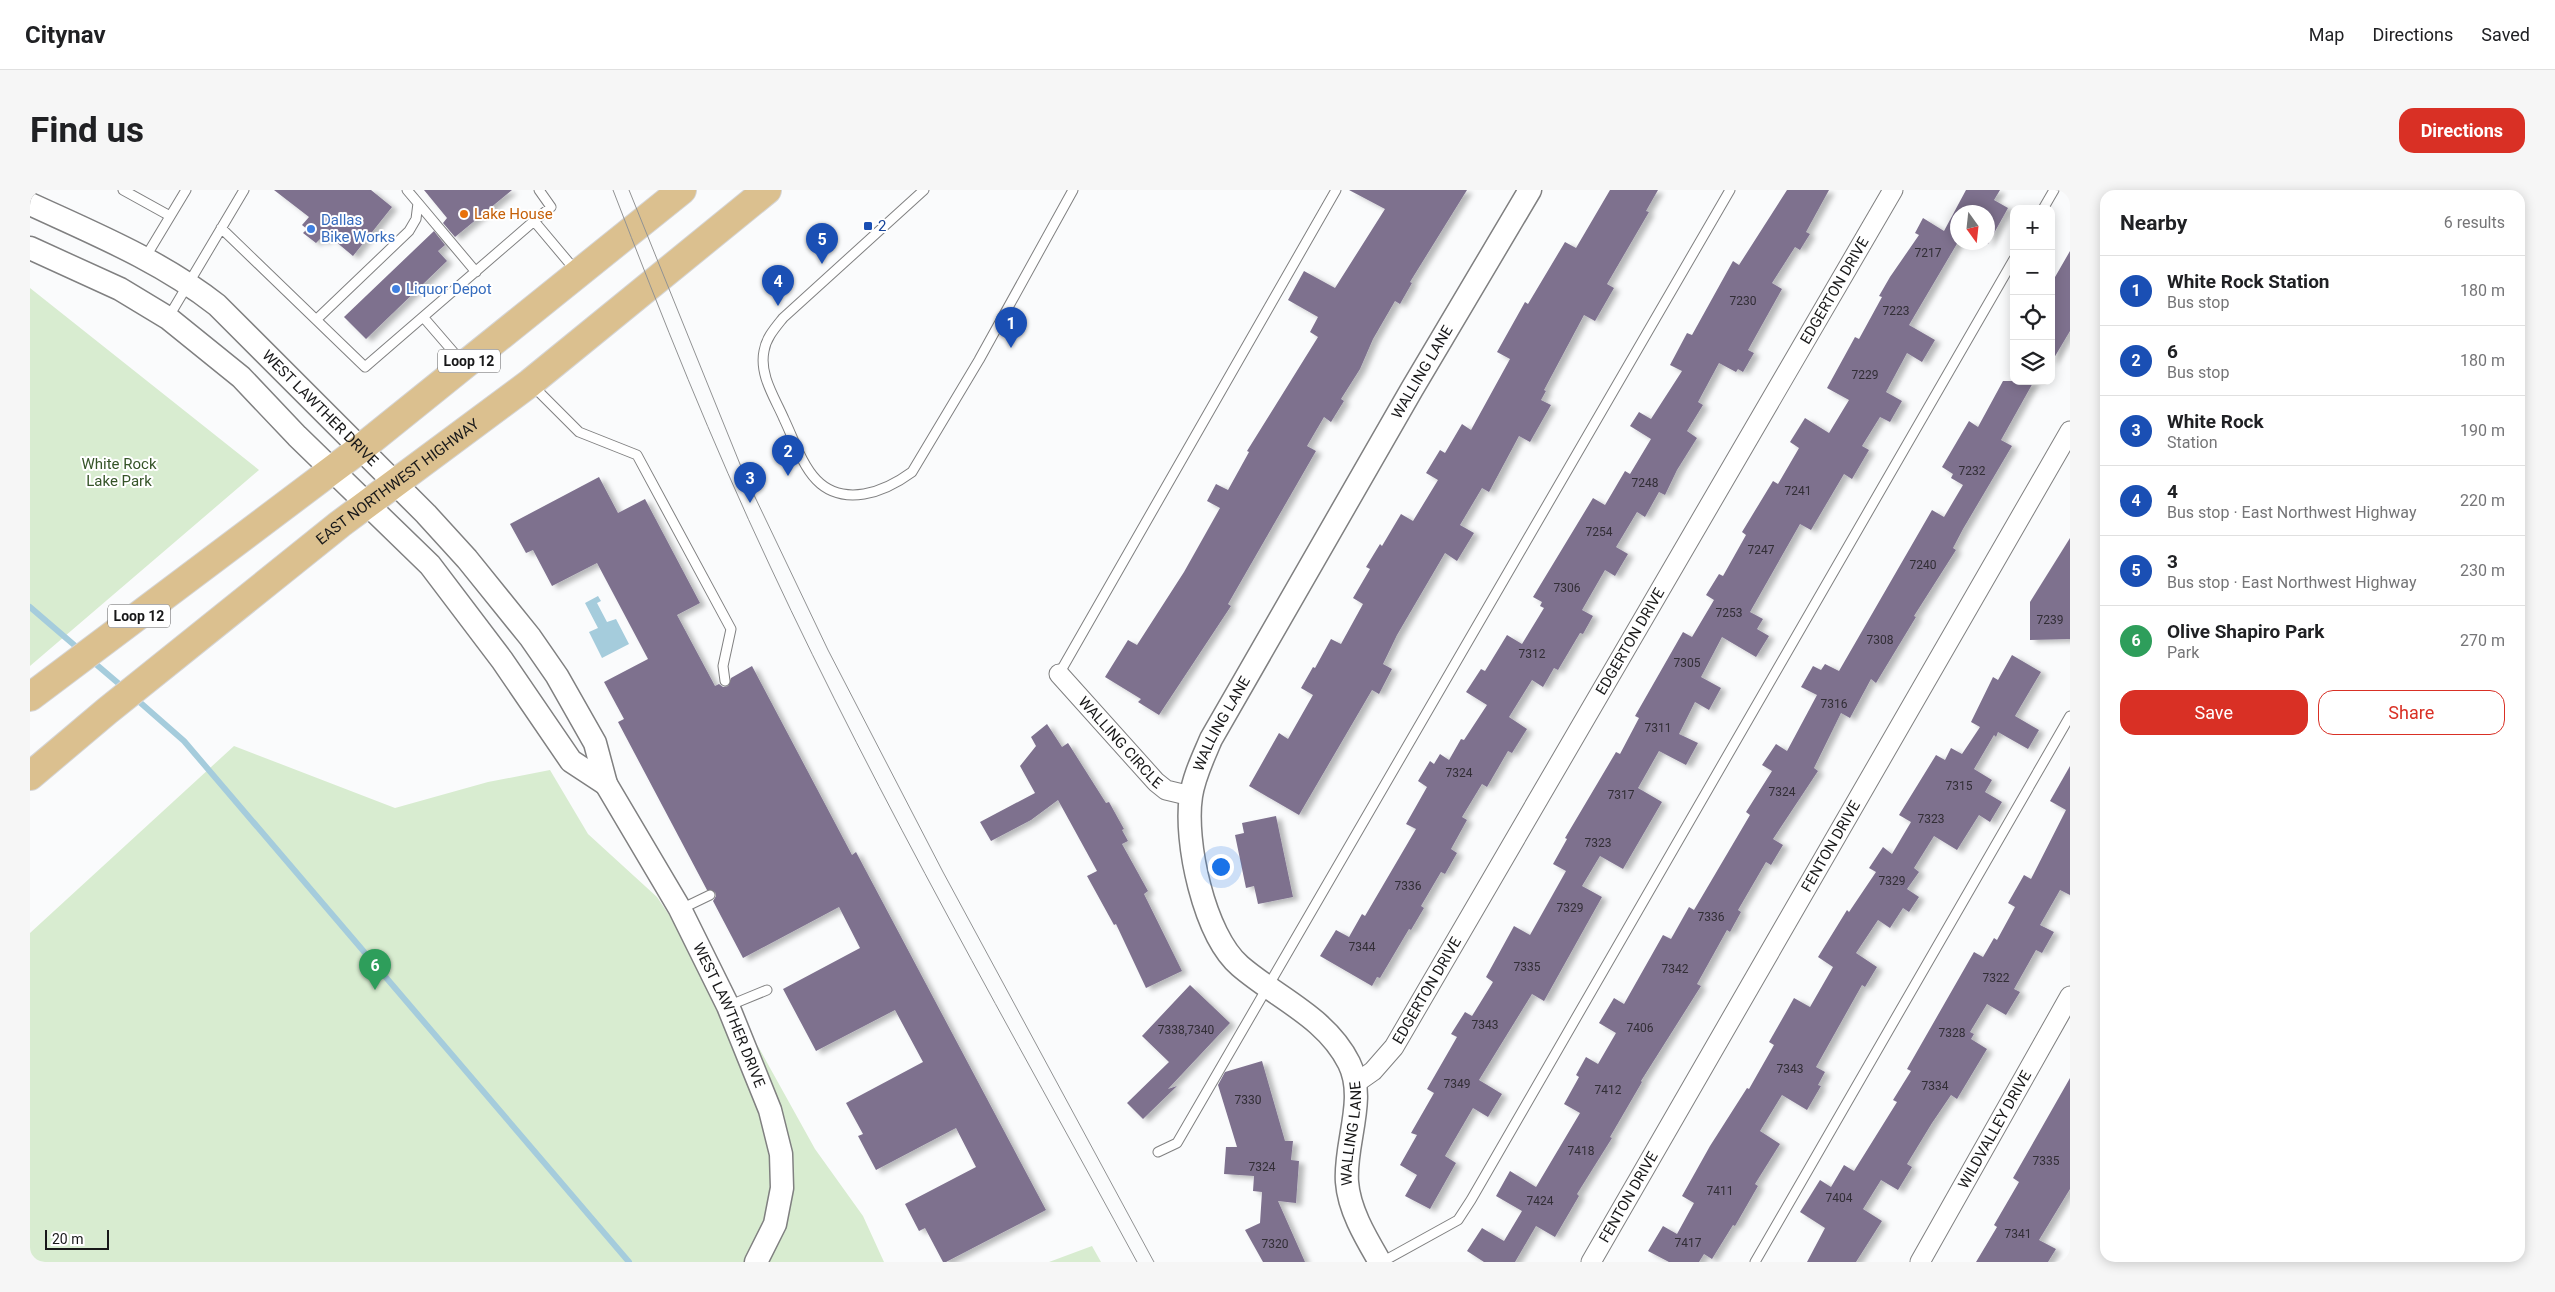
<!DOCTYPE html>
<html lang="en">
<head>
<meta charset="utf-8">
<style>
	body { margin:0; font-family:Roboto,sans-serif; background:#f6f6f6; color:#202124 }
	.controls { position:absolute; right:15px; top:15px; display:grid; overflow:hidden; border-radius:10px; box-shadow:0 2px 12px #0003 }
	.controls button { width:45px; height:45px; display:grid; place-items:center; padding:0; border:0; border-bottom:1px solid #e0e0e0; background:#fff; color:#202124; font:25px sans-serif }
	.compass { position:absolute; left:1920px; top:15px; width:45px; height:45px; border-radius:50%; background:#fff; box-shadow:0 2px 12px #0003; rotate:165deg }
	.scale { position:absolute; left:15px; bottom:12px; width:64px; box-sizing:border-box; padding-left:5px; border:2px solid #181819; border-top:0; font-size:14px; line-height:18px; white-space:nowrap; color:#181819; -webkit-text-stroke:4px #fff; paint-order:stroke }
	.you { position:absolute; left:1190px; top:676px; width:18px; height:18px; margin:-12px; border:4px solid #fff; border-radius:50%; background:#1a73e8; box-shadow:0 0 0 8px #1a73e833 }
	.badge { display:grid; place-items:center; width:32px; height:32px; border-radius:50%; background:#d93025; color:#fff; font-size:16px; font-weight:700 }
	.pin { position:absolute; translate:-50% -41px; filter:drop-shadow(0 1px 2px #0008) }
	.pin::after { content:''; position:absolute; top:26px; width:18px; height:15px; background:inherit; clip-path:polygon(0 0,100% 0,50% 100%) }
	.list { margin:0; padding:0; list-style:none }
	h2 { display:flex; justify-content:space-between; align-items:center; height:65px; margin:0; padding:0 20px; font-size:21px }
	h2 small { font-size:16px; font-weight:400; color:#757577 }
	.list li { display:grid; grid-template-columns:32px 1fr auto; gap:15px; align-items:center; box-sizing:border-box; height:70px; padding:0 20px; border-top:1px solid #e0e0e0 }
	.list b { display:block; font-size:19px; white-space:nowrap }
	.list p { margin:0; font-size:16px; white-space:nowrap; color:#757577 }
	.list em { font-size:16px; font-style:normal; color:#757577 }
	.actions { display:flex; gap:10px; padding:15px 20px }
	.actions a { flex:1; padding:11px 0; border:1px solid #d93025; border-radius:15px; text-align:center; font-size:18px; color:#d93025 }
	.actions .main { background:#d93025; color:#fff }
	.icon { flex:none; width:28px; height:28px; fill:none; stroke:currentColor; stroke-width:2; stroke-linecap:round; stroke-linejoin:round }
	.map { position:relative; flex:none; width:2040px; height:1072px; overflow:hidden; border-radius:15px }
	header { display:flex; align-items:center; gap:30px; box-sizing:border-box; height:70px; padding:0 25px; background:#fff; border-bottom:1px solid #e0e0e0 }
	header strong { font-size:24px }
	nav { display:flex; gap:28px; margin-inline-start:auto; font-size:18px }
	.intro { display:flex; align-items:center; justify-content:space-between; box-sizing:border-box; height:120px; padding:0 30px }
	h1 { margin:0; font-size:35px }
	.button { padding:12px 22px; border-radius:15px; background:#d93025; color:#fff; font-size:18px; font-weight:700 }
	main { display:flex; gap:30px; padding:0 30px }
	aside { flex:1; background:#fff; border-radius:15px; box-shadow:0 2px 12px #0003 }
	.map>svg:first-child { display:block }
</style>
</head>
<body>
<header>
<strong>Citynav</strong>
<nav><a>Map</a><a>Directions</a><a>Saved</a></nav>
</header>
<div class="intro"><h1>Find us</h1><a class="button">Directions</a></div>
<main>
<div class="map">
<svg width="2040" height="1072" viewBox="0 0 2040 1072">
	<defs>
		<filter id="shadow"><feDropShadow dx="5.5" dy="3" stdDeviation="2.5" flood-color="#0004"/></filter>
	</defs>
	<rect width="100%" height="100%" fill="#fafbfc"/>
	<path fill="#d8ecd0" d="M0,98L229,280L0,476Z
		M204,556L365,618L458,592L520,580L558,644L627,707L729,858L785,959L833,1026L854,1072H0V743Z
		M1062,1056L1071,1072H1019Z"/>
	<path fill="#a5ccdc" d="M568,406L571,411L567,413L577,432L586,429L599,454L572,468L559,442L568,438L555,413Z"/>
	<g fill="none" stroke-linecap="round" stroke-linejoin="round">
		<path stroke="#a5ccdc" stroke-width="6" d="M0,417L50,460
			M61,470L95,499
			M105,508L154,551L599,1072"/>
	</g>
	<path fill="#7e718e" filter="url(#shadow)" d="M244,0H341L362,17L323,66L299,46L294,52L290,49L286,53L273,43L277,39L272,35L279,27Z
		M394,0H482L425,47L413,33L417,28Z
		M1319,0H1437L1380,92L1382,93L1370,114L1365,111L1343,149L1330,179L1311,209L1314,211L1301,232L1294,227L1277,256L1286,261L1198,414L1201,416L1129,525L1108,512L1111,509L1075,487L1098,450L1107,455L1154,382L1190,318L1177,311L1186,294L1198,300L1219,262L1217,261L1288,147L1280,142L1288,127L1258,110L1274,81L1305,98L1355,19Z
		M1580,0H1628L1616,21L1619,22L1577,94L1584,98L1565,131L1554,125L1514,200L1516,201L1511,210L1521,215L1500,252L1489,246L1459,302L1452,298L1430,335L1444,343L1427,371L1415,363L1367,445L1353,474L1362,479L1349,504L1342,500L1269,625L1219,596L1249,543L1258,549L1283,505L1271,498L1283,477L1285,478L1301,449L1311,454L1333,414L1323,408L1340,379L1336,377L1350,354L1352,356L1371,324L1383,331L1408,290L1396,283L1410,260L1415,263L1432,234L1441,240L1480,169L1467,162L1495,112L1498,114L1535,52L1546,58Z
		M1757,0H1799L1776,42L1780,44L1770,60L1765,57L1742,93L1752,99L1718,160L1724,163L1713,182L1708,179L1706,182L1689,173L1668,212L1673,215L1657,241L1667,248L1647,280L1635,305L1629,302L1615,327L1607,322L1586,357L1598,364L1585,386L1575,380L1552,420L1563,426L1553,444L1550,443L1528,480L1524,478L1513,497L1502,490L1479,527L1497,539L1482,563L1478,561L1457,597L1452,594L1432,627L1437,630L1421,659L1427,663L1415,684L1411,682L1391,716L1394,718L1381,740L1379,739L1350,788L1347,787L1342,796L1290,766L1306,740L1319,747L1332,724L1335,726L1386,639L1376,634L1397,597L1388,591L1400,571L1404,574L1410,564L1419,570L1431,549L1434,550L1457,515L1436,502L1451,479L1455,481L1477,445L1492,454L1514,418L1510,416L1512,412L1503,407L1563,308L1575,315L1595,281L1600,284L1621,249L1600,236L1609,222L1621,229L1652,181L1640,175L1657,143L1662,145L1703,71L1709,75Z
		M1936,0H1970L1964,10L1978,18L1958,54L1955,52H1958V22H1928V52L1879,135L1905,150L1892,172L1877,163L1856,202L1872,211L1860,232L1850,227L1832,256L1839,260L1822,289L1814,284L1781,340L1770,334L1720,422L1733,429L1727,439L1739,446L1726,467L1692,447L1671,487L1691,498L1679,520L1665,512L1649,544L1668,553L1656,575L1629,561L1608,598L1632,612L1593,679L1570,666L1552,696L1572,707L1514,811L1502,804L1449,890L1472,904L1458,927L1443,918L1415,966L1426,973L1400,1019L1375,1006L1387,985L1370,975L1387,945L1381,943L1404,903L1397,899L1427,847L1421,844L1435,822L1442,826L1463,792L1456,787L1484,736L1500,745L1536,681L1523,674L1537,649L1535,648L1586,562L1590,564L1609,528L1605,526L1653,442L1662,447L1684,410L1676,405L1689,384L1693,386L1716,345L1712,342L1743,291L1748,294L1769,258L1760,252L1775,228L1799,243L1819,210L1797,198L1825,147L1829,149L1852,107L1849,106L1860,87L1889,45L1885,43L1893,28L1914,41Z
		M404,41L415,55L408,61L417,71L336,149L314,127Z
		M2040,61V141L2021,173V94Z
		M1973,191H2004L1971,250L1982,256L1933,339L1923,358L1926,360L1884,426L1886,427L1846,493L1841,489L1820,528L1811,523L1784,578L1788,581L1743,649L1753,655L1741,675L1736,672L1708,720L1711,722L1700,742L1697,740L1667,794L1671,796L1611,891L1612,892L1580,947L1582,948L1547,1004L1549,1006L1525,1047L1506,1036L1485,1072H1454L1437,1061L1452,1038L1474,1051L1492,1021L1466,1006L1480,981L1506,997L1550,923L1534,914L1549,887L1546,885L1556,867L1568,874L1586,843L1569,833L1584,808L1594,814L1633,745L1641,749L1659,717L1664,720L1720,625L1716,622L1742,581L1732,575L1746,554L1757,561L1787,505L1771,497L1783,476L1791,480L1795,474L1809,481L1902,320L1914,327L1933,295L1921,288L1923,284L1912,277L1939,231L1948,237Z
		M569,287L588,323L615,309L670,413L647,425L685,496L689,494L693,497L698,496L701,488L722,476L822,665L826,662L1016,1020L916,1072H913L895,1038L889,1041L875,1014L946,977L926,938L846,980L828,946L833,944L816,913L893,872L865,820L786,861L753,799L830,758L809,717L713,768L683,711L686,706L685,702L677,700L588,532L594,529L574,492L618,469L567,373L522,396L503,360L496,363L480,334Z
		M2040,348V449L2000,450V412Z
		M1982,465L2011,482L1985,526L2009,540L1998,559L1968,542L1966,547L1964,545L1944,579L1962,590L1955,602L1972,612L1960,632L1949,625L1927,660L1904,646L1884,678L1889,682L1877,699L1889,707L1879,722L1873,718L1860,738L1848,730L1826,763L1847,777L1835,797L1832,795L1786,877L1795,882L1788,895L1791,896L1777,920L1752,905L1730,941L1750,954L1725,994L1728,996L1705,1036L1703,1035L1682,1069L1674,1064L1669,1072H1639L1618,1061L1633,1036L1647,1044L1664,1013L1652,1006L1680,956L1717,898L1719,899L1744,855L1739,852L1755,824L1764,808L1780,817L1803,777L1788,767L1817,720L1819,722L1846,682L1839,678L1853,657L1862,664L1881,632L1869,625L1906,565L1915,570L1921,558L1932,564L1950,537L1941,532L1963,487L1968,490Z
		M1017,534L1032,557L1038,553L1076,613L1079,612L1094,639L1092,640L1098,651L1092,654L1118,701L1114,704L1152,781L1116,798L1086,734L1084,735L1057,686L1067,681L1028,610L1001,630L961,651L950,632L1005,603L990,576L1006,556L1001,547Z
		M2040,576V705L2030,700L2010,735L2024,742L2012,763L2006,760L1984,799L1990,802L1976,825L1957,814L1940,842L1944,844L1941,849L1957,859L1927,909L1921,905L1902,933L1877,974L1882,977L1868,1000L1851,990L1833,1019L1852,1031L1826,1072H1777L1795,1038L1770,1022L1790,990L1801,997L1814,975L1824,981L1867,912L1863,910L1881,881L1877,879L1944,762L1953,767L1964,748L1967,750L1985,717L1978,713L1994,685L2001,689L2036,620L2020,611Z
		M1246,626L1263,707L1228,714L1224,696L1216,698L1205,645L1214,643L1212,633Z
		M1160,795L1200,833L1138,899L1147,896L1113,929L1097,913L1139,872L1112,846Z
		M1232,871L1255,951H1263L1261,970L1269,971L1266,1013L1248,1011L1275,1072H1233L1215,1040L1230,1033L1232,1002L1223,1001L1224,986L1194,984L1196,957H1207L1188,895L1195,882Z
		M2040,888V999L2009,1050L2026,1059L2018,1072H1946L1967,1037L1964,1035L1989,992L1983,988Z"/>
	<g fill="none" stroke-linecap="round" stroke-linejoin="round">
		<defs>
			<path id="service" d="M93,0L140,26
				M509,0L521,17L504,31L546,81
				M894,0L753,128C745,138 736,148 734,161C729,185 745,208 754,229C772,267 782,312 834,304C852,301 867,293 882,282L949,170L1043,0
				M388,13L446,82
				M2013,19L2024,0
				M191,38L335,177L504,31
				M115,68L156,0
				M138,128L214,0
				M394,128L432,172
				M287,129L379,41L386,29L388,13L377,0
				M502,195L549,242L607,265L701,439L693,476L695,491
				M1029,484L1306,0
				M651,719L680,705
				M698,816L737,800
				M1128,962L1147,953L1700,0
				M1352,1072L1428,1030L1441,1010L1984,69
				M1725,1072L2040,526"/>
			<g id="minor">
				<path id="s1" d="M1029,484L1126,592L1136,600L1161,606"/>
				<path id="s2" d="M1326,893L1343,881L1364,857L1863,0"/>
				<path id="s3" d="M1561,1072L2040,241"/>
				<path id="s4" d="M1890,1072L2040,806"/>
			</g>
			<g id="tertiary">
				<path id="s5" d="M0,14C65,44 131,71 187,115L396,324L437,369L500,447L527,486L565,553L576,594L650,719L698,816L740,920L751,964L752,998L745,1034L726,1072"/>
				<path d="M0,58L90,99L138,128L211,187L267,246L400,375L472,470L541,571L576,594"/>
				<path id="s6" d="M1350,1072C1336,1048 1319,1020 1317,992C1314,954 1337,909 1319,873C1296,827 1247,808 1210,776C1174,745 1154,651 1161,606C1164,586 1173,568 1181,549L1382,199L1500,0"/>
			</g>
			<g id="primary">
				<path d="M0,507L330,259L652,0"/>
				<path id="s7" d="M0,586L77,521L310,334L500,193L737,0"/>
			</g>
		</defs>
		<use href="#service" stroke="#808081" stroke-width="11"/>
		<use href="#minor" stroke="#808081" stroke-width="21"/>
		<use href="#tertiary" stroke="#808081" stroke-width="25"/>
		<use href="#primary" stroke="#d5d5d6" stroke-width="30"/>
		<use href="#service" stroke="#fff" stroke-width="9"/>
		<use href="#minor" stroke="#fff" stroke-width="19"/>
		<use href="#tertiary" stroke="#fff" stroke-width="22"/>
		<use href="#primary" stroke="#dbc08f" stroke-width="28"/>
		<path stroke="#919293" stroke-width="1" d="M583,0C632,127 682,253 740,376C851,614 982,842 1107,1072
			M599,0L714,284L798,460L913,682L1124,1072"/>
	</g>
	<circle fill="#e8710a" stroke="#fff" stroke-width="2" cx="434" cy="24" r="5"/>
	<rect fill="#1a4fb4" stroke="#fff" stroke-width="2" x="833" y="31" width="10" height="10" rx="2.5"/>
	<g fill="#3f7fe0" stroke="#fff" stroke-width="2">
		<circle cx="281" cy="39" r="5"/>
		<circle cx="366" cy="99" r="5"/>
	</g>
	<g text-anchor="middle" stroke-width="4" stroke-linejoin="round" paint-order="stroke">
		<g font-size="12" fill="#322e36">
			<text x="1898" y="67">7217</text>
			<text x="1713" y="115">7230</text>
			<text x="1866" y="125">7223</text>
			<text x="1835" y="189">7229</text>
			<text x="1942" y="285">7232</text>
			<text x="1615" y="297">7248</text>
			<text x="1768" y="305">7241</text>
			<text x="1569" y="346">7254</text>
			<text x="1731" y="364">7247</text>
			<text x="1893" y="379">7240</text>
			<text x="1537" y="402">7306</text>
			<text x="1699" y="427">7253</text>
			<text x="2020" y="434">7239</text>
			<text x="1850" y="454">7308</text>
			<text x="1502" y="468">7312</text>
			<text x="1657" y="477">7305</text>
			<text x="1804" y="518">7316</text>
			<text x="1628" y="542">7311</text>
			<text x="1429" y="587">7324</text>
			<text x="1929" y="600">7315</text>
			<text x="1752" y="606">7324</text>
			<text x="1591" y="609">7317</text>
			<text x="1901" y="633">7323</text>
			<text x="1568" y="657">7323</text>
			<text x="1862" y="695">7329</text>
			<text x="1378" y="700">7336</text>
			<text x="1540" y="722">7329</text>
			<text x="1681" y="731">7336</text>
			<text x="1332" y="761">7344</text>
			<text x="1497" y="781">7335</text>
			<text x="1645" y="783">7342</text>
			<text x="1966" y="792">7322</text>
			<text x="1455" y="839">7343</text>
			<text x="1610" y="842">7406</text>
			<text x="1156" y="844">7338,7340</text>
			<text x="1922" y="847">7328</text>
			<text x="1760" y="883">7343</text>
			<text x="1427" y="898">7349</text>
			<text x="1905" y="900">7334</text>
			<text x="1578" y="904">7412</text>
			<text x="1218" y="914">7330</text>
			<text x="1551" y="965">7418</text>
			<text x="2016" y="975">7335</text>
			<text x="1232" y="981">7324</text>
			<text x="1690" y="1005">7411</text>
			<text x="1809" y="1012">7404</text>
			<text x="1510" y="1015">7424</text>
			<text x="1988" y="1048">7341</text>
			<text x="1658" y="1057">7417</text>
			<text x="1245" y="1058">7320</text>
		</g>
		<g fill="#fff" stroke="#5d5d5e" stroke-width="1">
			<rect x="408" y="159.5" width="62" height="23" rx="4"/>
			<rect x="78" y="414.5" width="62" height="23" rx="4"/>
		</g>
		<g font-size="14" font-weight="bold" fill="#181819">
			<text x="439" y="176">Loop 12</text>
			<text x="109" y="431">Loop 12</text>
		</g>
		<g font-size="15" fill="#c56008" stroke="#fff" text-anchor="start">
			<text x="444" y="29">Lake House</text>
		</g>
		<g font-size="15" fill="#366cbe" stroke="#fff" text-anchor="start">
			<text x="291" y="35">Dallas<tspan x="291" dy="17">Bike Works</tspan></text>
			<text x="376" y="104">Liquor Depot</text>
		</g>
		<g font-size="15" fill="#164399" stroke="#fff" text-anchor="start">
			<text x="848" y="41">2</text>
		</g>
		<g font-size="15" fill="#181819" stroke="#fff">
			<text dy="5" stroke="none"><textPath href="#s2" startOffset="928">EDGERTON DRIVE</textPath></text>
			<text dy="5" stroke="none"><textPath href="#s6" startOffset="1021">WALLING LANE</textPath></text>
			<text dy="5" stroke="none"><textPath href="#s5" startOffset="359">WEST LAWTHER DRIVE</textPath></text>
			<text dy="5" stroke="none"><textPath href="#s7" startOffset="471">EAST NORTHWEST HIGHWAY</textPath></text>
			<text dy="5" stroke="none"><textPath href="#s2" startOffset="522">EDGERTON DRIVE</textPath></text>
			<text dy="5" stroke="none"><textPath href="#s6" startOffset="616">WALLING LANE</textPath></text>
			<text dy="5" stroke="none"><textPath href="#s1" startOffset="92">WALLING CIRCLE</textPath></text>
			<text dy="5" stroke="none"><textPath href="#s3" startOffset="480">FENTON DRIVE</textPath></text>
			<text dy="5" stroke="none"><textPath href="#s2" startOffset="118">EDGERTON DRIVE</textPath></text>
			<text dy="5" stroke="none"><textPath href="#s5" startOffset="1099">WEST LAWTHER DRIVE</textPath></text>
			<text dy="5" stroke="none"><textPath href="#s4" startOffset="152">WILDVALLEY DRIVE</textPath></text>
			<text dy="5" stroke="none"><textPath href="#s6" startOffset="136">WALLING LANE</textPath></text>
			<text dy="5" stroke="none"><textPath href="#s3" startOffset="75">FENTON DRIVE</textPath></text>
		</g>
		<g font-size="15" fill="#355428" stroke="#fff">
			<text x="89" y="279">White Rock<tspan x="89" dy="17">Lake Park</tspan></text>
		</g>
	</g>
</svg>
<div class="controls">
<button>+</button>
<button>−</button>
<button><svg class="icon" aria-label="locate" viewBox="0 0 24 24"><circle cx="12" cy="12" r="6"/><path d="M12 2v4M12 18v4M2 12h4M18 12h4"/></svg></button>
<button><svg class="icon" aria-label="layers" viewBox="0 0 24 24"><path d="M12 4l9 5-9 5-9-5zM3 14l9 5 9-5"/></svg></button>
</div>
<svg class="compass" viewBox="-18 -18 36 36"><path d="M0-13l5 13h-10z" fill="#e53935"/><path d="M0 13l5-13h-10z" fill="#757577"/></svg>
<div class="scale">20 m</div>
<div class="you"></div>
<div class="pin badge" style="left:981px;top:158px;background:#1a4fb4">1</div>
<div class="pin badge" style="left:758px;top:286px;background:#1a4fb4">2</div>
<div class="pin badge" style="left:720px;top:313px;background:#1a4fb4">3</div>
<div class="pin badge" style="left:748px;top:116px;background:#1a4fb4">4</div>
<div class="pin badge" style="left:792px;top:74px;background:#1a4fb4">5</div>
<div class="pin badge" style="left:345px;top:800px;background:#2e9e5b">6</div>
</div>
<aside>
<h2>Nearby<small>6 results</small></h2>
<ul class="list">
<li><span class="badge" style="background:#1a4fb4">1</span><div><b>White Rock Station</b><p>Bus stop</p></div><em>180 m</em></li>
<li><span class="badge" style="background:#1a4fb4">2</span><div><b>6</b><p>Bus stop</p></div><em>180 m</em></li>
<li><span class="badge" style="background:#1a4fb4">3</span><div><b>White Rock</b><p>Station</p></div><em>190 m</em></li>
<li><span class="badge" style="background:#1a4fb4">4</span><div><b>4</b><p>Bus stop · East Northwest Highway</p></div><em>220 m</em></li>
<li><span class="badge" style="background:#1a4fb4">5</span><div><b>3</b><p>Bus stop · East Northwest Highway</p></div><em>230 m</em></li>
<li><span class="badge" style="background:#2e9e5b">6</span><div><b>Olive Shapiro Park</b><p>Park</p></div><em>270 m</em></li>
</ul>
<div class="actions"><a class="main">Save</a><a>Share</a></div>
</aside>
</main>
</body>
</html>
